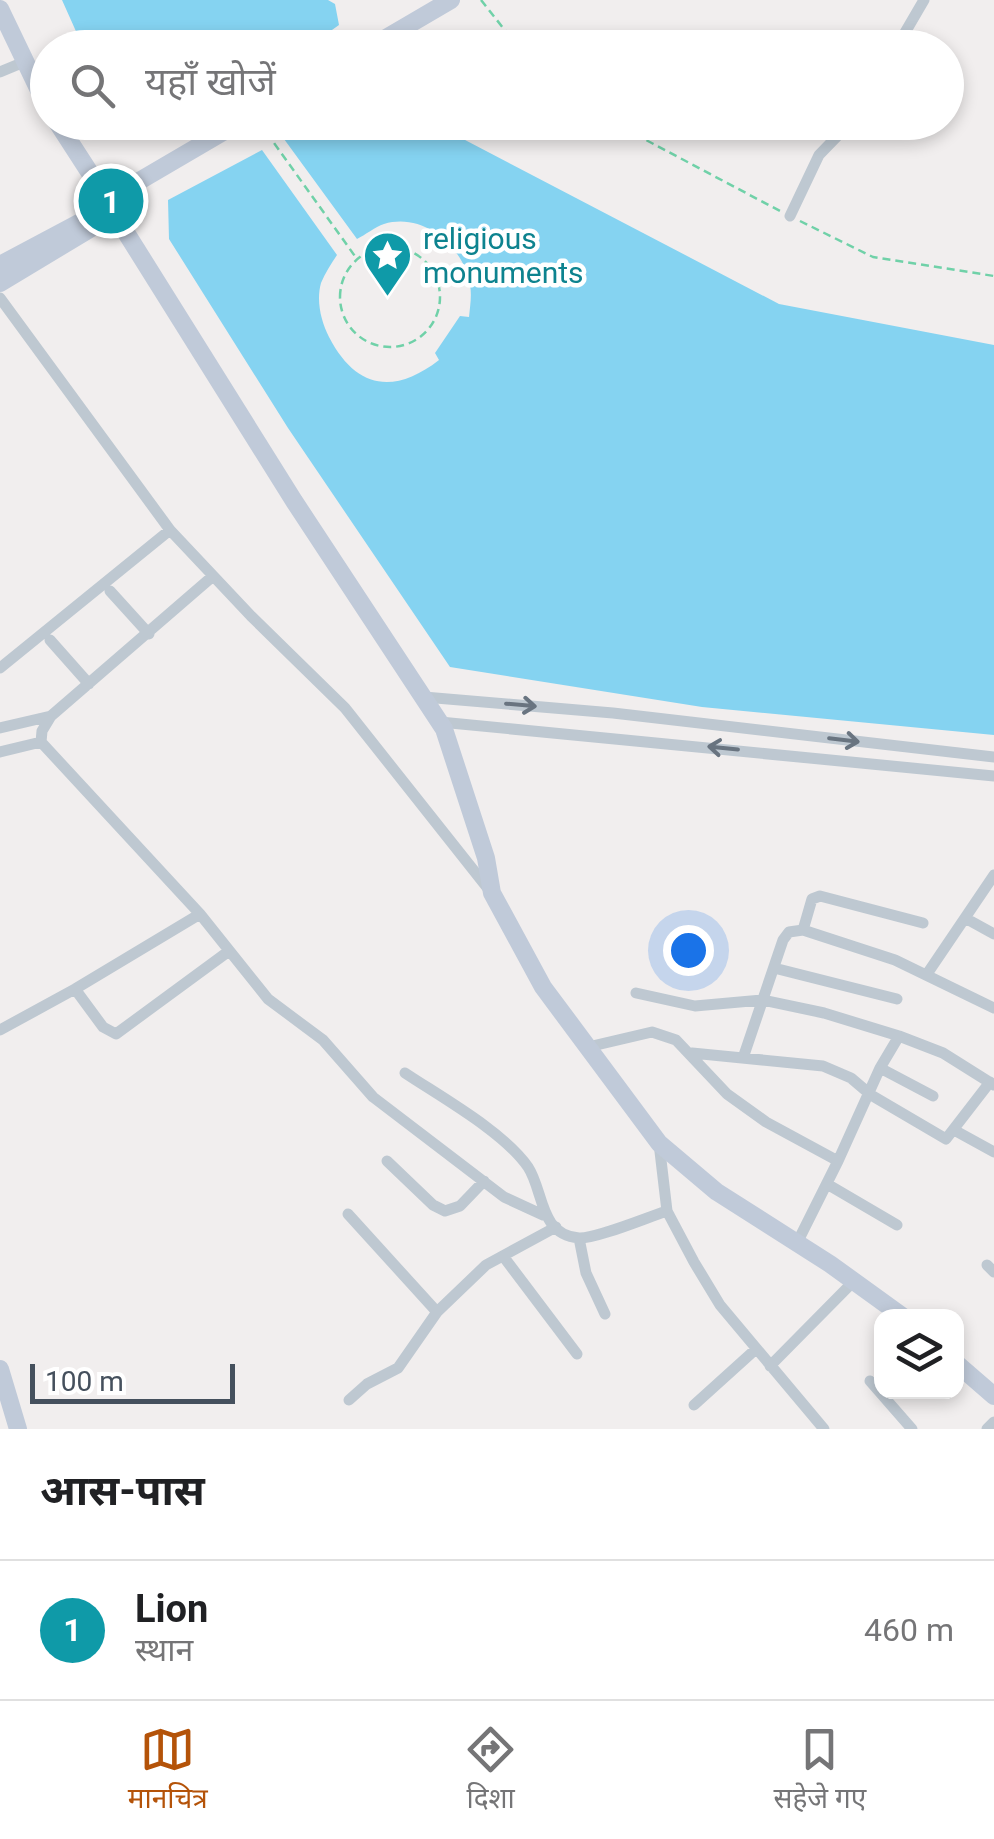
<!DOCTYPE html>
<html lang="hi">
<head>
<meta charset="utf-8">
<style>
	body { margin:0; font-family:Roboto,"Noto Sans Devanagari",sans-serif; background:#f6f6f6; color:#202124 }
	.controls { position:absolute; right:30px; bottom:30px; display:grid; overflow:hidden; border-radius:20px; box-shadow:0 5px 15px #0003 }
	.controls button { width:90px; height:90px; display:grid; place-items:center; padding:0; border:0; border-bottom:2px solid #e0e0e0; background:#fff; color:#202124; font:50px sans-serif }
	.scale { position:absolute; left:30px; bottom:25px; width:205px; box-sizing:border-box; padding-left:10px; border:5px solid #45505d; border-top:0; font-size:28px; line-height:35px; white-space:nowrap; color:#45505d; -webkit-text-stroke:8px #fff; paint-order:stroke }
	.you { position:absolute; left:688px; top:950px; width:35px; height:35px; margin:-25px; border:8px solid #fff; border-radius:50%; background:#1a73e8; box-shadow:0 0 0 15px #1a73e833 }
	.badge { display:grid; place-items:center; width:65px; height:65px; border-radius:50%; background:#b45309; color:#fff; font-size:32px; font-weight:700 }
	.pin { position:absolute; translate:-50% -50%; border:5px solid #fff; box-shadow:0 2px 10px #0006 }
	.list { margin:0; padding:0; list-style:none }
	h2 { display:flex; justify-content:space-between; align-items:center; height:130px; margin:0; padding:0 40px; font-size:42px }
	h2 small { font-size:32px; font-weight:400; color:#757577 }
	.list li { display:grid; grid-template-columns:65px 1fr auto; gap:30px; align-items:center; box-sizing:border-box; height:140px; padding:0 40px; border-top:2px solid #e0e0e0 }
	.list b { display:block; font-size:38px; white-space:nowrap }
	.list p { margin:0; font-size:32px; white-space:nowrap; color:#757577 }
	.list em { font-size:32px; font-style:normal; color:#757577 }
	.icon { flex:none; width:55px; height:55px; fill:none; stroke:currentColor; stroke-width:2; stroke-linecap:round; stroke-linejoin:round }
	.map { position:relative; flex:none; width:994px; height:1429px; overflow:hidden }
	.search { position:absolute; background:#fff; box-shadow:0 5px 15px #0003; left:30px; right:30px; top:30px; height:110px; display:flex; align-items:center; gap:25px; box-sizing:border-box; padding:0 35px; border-radius:55px; color:#757577; font-size:38px }
	.sheet { height:270px; background:#fff }
	nav { display:flex; justify-content:space-around; align-items:center; box-sizing:border-box; height:140px; border-top:2px solid #e0e0e0; background:#fff; font-size:28px; color:#757577 }
	nav a { display:grid; justify-items:center; gap:5px }
	nav .on { color:#b45309 }
	.map>svg:first-child { display:block }
</style>
</head>
<body>
<div class="map">
<svg width="994" height="1429" viewBox="0 0 994 1429">
	<rect width="100%" height="100%" fill="#f1eeee"/>
	<path fill="#85d3f1" d="M62,0H328L335,4L339,25L308,47H83Z
		M315,122L439,123L444,129L779,304L994,345V735L702,707L450,667L288,428L169,239L168,200L262,150L337,255C331,264 325,273 321,283C316,301 321,321 329,337C356,389 394,395 439,360L435,353L460,316L469,317C470,307 472,295 470,285C464,247 424,212 384,224C375,227 365,235 357,239L284,139Z
		M117,123H171L136,137Z"/>
	<g fill="none" stroke-linecap="round" stroke-linejoin="round">
		<path stroke="#70d1a8" stroke-width="2.5" stroke-dasharray="8 5" stroke-linecap="butt" d="M481,0L519,48
			M259,122L357,259
			M612,122L780,211
			M800,221L873,257L994,276
			M340 297a50 50 0 1 1 100 0a50 50 0 1 1-100 0Z"/>
		<path stroke="#bec8d1" stroke-width="11" d="M896,48L924,0
			M0,72L24,62
			M790,216L819,155L851,122
			M0,298L170,530L251,616L345,708L490,891
			M213,576L51,716L42,731L41,742L200,914L268,999L323,1040L373,1097L504,1197L543,1215
			M110,591L149,634
			M50,640L89,684
			M0,668L170,530
			M424,697L613,713L994,757
			M440,722L994,776
			M0,728L51,716
			M0,752L41,742
			M965,918L994,934
			M803,930L812,899L820,896L923,923
			M774,968L897,999
			M927,974L994,875
			M75,989L103,1027L116,1034L229,951
			M636,993L695,1006L762,1000L824,1013L899,1036
			M0,1030L75,989L200,914
			M588,1047L652,1032L676,1040L727,1094L766,1122L838,1161L880,1068L899,1036L943,1053L994,1085
			M692,1053L823,1066L851,1078L871,1095L946,1139L990,1082
			M743,1058L783,940L789,932L803,930L895,960L994,1008
			M880,1068L933,1096
			M405,1073C441,1097 504,1132 528,1167C544,1191 539,1235 579,1238C596,1239 648,1217 667,1211
			M954,1130L994,1152
			M659,1143L667,1211L694,1262L720,1305L824,1429
			M387,1161L433,1205L445,1211L460,1206L484,1181
			M827,1184L897,1225
			M348,1214L437,1312
			M579,1238L586,1273L605,1314
			M797,1243L838,1161
			M503,1256L577,1354
			M987,1265L994,1272
			M770,1366L853,1282
			M870,1381L912,1429
			M349,1400L367,1384L398,1368L437,1312L486,1265L556,1227
			M694,1405L756,1349
			M987,1429L994,1422"/>
		<path stroke="#c0cad9" stroke-width="18" d="M0,9L48,109
			M369,48L451,0
			M57,122L99,187
			M93 202a21 21 0 1 1 42 0a21 21 0 1 1-42 0Z
			M129,187L240,122
			M120,223L294,501L444,729L486,858L492,893L543,987L659,1143L717,1192L830,1264L902,1316
			M0,265L79,223
			M0,283L103,221
			M956,1363L994,1396
			M0,1369L18,1429"/>
	</g>
	<defs><path id="oneway-shaft" d="M-6 0H5M1.5-3L5.5 0L1.5 3" fill="none" stroke-width="1.6" stroke-linecap="round" stroke-linejoin="round" transform="scale(2.5)"/></defs>
	<g stroke="#697480">
		<use href="#oneway-shaft" transform="translate(521 705) rotate(5)"/>
		<use href="#oneway-shaft" transform="translate(844 740) rotate(7)"/>
		<use href="#oneway-shaft" transform="translate(723 748) rotate(-174)"/>
	</g>
	<defs>
		<symbol id="sight-pin" viewBox="-11 -11 22 30"><path d="M0 17L-7.5 6A9.5 9.5 0 1 1 7.5 6Z" fill="#0f9aa8" stroke="#fff"/><path d="M0-6L1.8-2.2L6-1.7L2.9 1.2L3.7 5.4L0 3.3L-3.7 5.4L-2.9 1.2L-6-1.7L-1.8-2.2Z" fill="#fff"/></symbol>
	</defs>
	<g fill-rule="evenodd">
		<use href="#sight-pin" x="360" y="228" width="55" height="75"/>
	</g>
	<g text-anchor="middle" stroke-width="9" stroke-linejoin="round" paint-order="stroke">
		<g font-size="30" fill="#0d838f" stroke="#fff" text-anchor="start">
			<text x="423" y="249">religious<tspan x="423" dy="34">monuments</tspan></text>
		</g>
	</g>
</svg>
<div class="controls">
<button><svg class="icon" aria-label="layers" viewBox="0 0 24 24"><path d="M12 4l9 5-9 5-9-5zM3 14l9 5 9-5"/></svg></button>
</div>
<div class="scale">100 m</div>
<div class="you"></div>
<div class="pin badge" style="left:111px;top:201px;background:#0f9aa8">1</div>
<div class="search"><svg class="icon" aria-label="search" viewBox="0 0 24 24"><circle cx="10" cy="10" r="6"/><path d="M15 15l6 6"/></svg>यहाँ खोजें</div>
</div>
<section class="sheet">
<h2>आस-पास<small></small></h2>
<ul class="list">
<li><span class="badge" style="background:#0f9aa8">1</span><div><b>Lion</b><p>स्थान</p></div><em>460 m</em></li>
</ul>
</section>
<nav>
<a class="on"><svg class="icon" aria-label="map" viewBox="0 0 24 24"><path d="M3 6l6-2 6 2 6-2v14l-6 2-6-2-6 2zM9 4v14M15 6v14"/></svg>मानचित्र</a>
<a><svg class="icon" aria-label="directions" viewBox="0 0 24 24"><path d="M12 3l9 9-9 9-9-9zM9 14v-3h6M13 9l2 2-2 2"/></svg>दिशा</a>
<a><svg class="icon" aria-label="saved" viewBox="0 0 24 24"><path d="M7 4h10v16l-5-4-5 4z"/></svg>सहेजे गए</a>
</nav>
</body>
</html>
